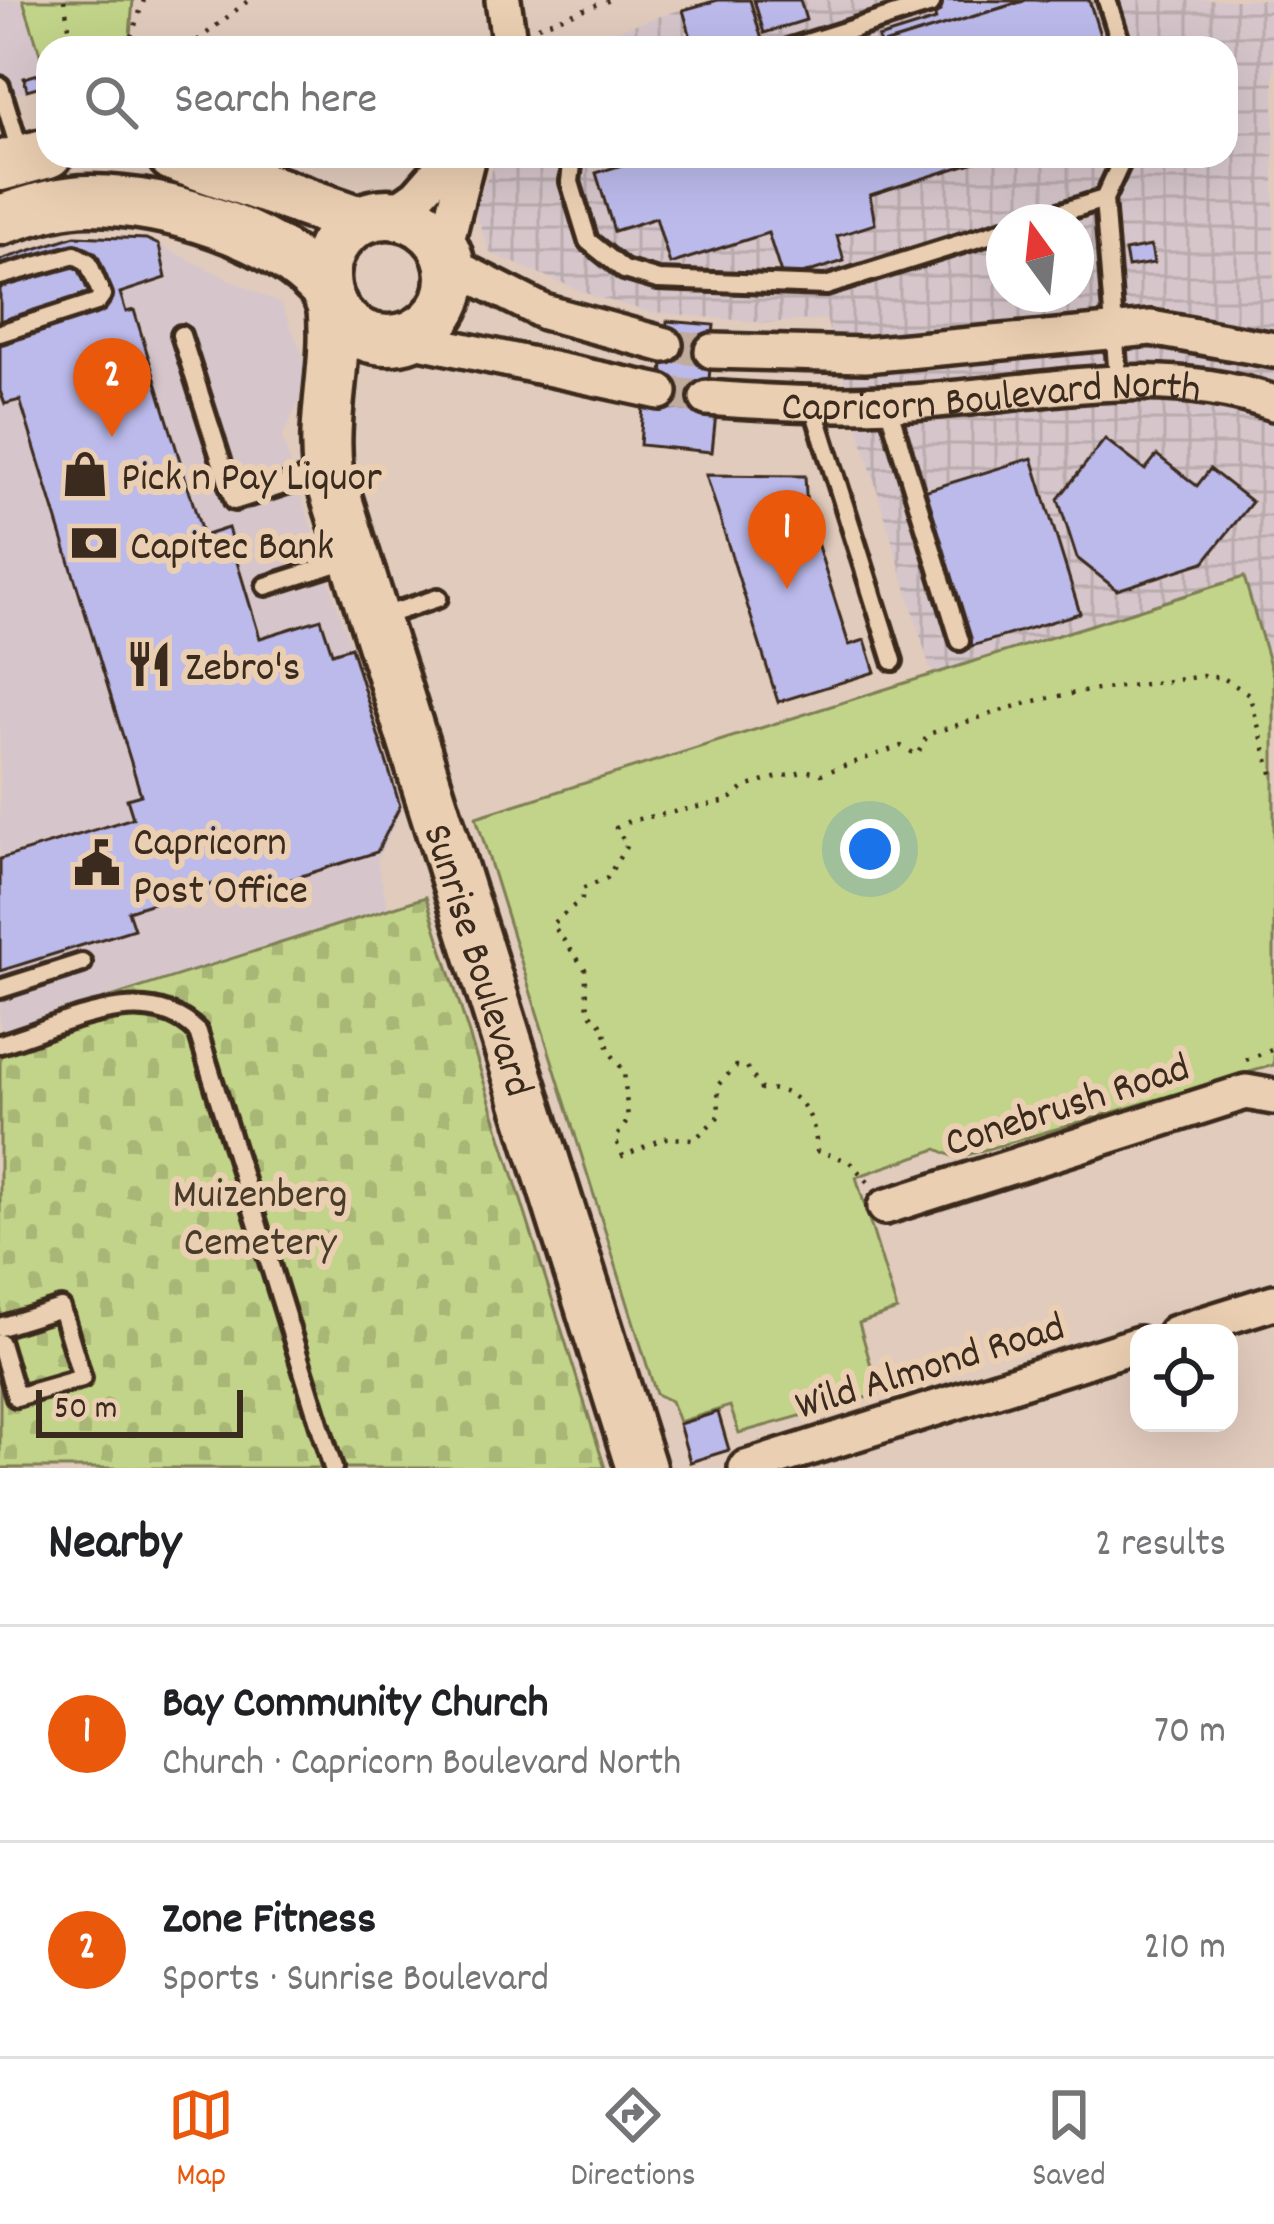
<!DOCTYPE html>
<html lang="en">
<head>
<meta charset="utf-8">
<style>
	body { margin:0; font-family:Dekko,sans-serif; background:#f2f2f2; color:#202124 }
	.controls { position:absolute; right:36px; bottom:36px; display:grid; overflow:hidden; border-radius:24px; box-shadow:0 12px 48px #0002 }
	.controls button { width:108px; height:108px; display:grid; place-items:center; padding:0; border:0; border-bottom:3px solid #e0e0e0; background:#fff; color:#202124; font:60px sans-serif }
	.compass { position:absolute; left:986px; top:204px; width:108px; height:108px; border-radius:50%; background:#fff; box-shadow:0 12px 48px #0002; rotate:345deg }
	.scale { position:absolute; left:36px; bottom:30px; width:207px; box-sizing:border-box; padding-left:12px; border:6px solid #3b2a1e; border-top:0; font-size:33px; line-height:42px; white-space:nowrap; color:#3b2a1e; -webkit-text-stroke:9px #ebcfb2; paint-order:stroke }
	.you { position:absolute; left:870px; top:849px; width:42px; height:42px; margin:-30px; border:9px solid #fff; border-radius:50%; background:#1a73e8; box-shadow:0 0 0 18px #1a73e833 }
	.badge { display:grid; place-items:center; width:78px; height:78px; border-radius:50%; background:#ea580c; color:#fff; font-size:39px; font-weight:700 }
	.pin { position:absolute; translate:-50% -99px; filter:drop-shadow(0 3px 6px #0008) }
	.pin::after { content:''; position:absolute; top:63px; width:42px; height:36px; background:inherit; clip-path:polygon(0 0,100% 0,50% 100%) }
	.list { margin:0; padding:0; list-style:none }
	h2 { display:flex; justify-content:space-between; align-items:center; height:156px; margin:0; padding:0 48px; font-size:51px }
	h2 small { font-size:39px; font-weight:400; color:#757577 }
	.list li { display:grid; grid-template-columns:78px 1fr auto; gap:36px; align-items:center; box-sizing:border-box; height:216px; padding:0 48px; border-top:3px solid #e0e0e0 }
	.list b { display:block; font-size:45px; white-space:nowrap }
	.list p { margin:0; font-size:39px; white-space:nowrap; color:#757577 }
	.list em { font-size:39px; font-style:normal; color:#757577 }
	.icon { flex:none; width:66px; height:66px; fill:none; stroke:currentColor; stroke-width:2; stroke-linecap:round; stroke-linejoin:round }
	.map { position:relative; flex:none; width:1274px; height:1468px; overflow:hidden }
	.search { position:absolute; background:#fff; box-shadow:0 12px 48px #0002; left:36px; right:36px; top:36px; height:132px; display:flex; align-items:center; gap:30px; box-sizing:border-box; padding:0 42px; border-radius:36px; color:#757577; font-size:45px }
	.sheet { height:588px; background:#fff }
	nav { display:flex; justify-content:space-around; align-items:center; box-sizing:border-box; height:168px; border-top:3px solid #e0e0e0; background:#fff; font-size:33px; color:#757577 }
	nav a { display:grid; justify-items:center; gap:6px }
	nav .on { color:#ea580c }
	.map>svg:first-child { display:block }
</style>
</head>
<body>
<div class="map">
<svg width="1274" height="1468" viewBox="0 0 1274 1468">
	<defs>
		<pattern id="industrial-grid" width="8" height="8" patternUnits="userSpaceOnUse" patternTransform="scale(3)"><rect width="8" height="8" fill="#d6c6cb"/><path d="M0 4h8M4 0v8" fill="none" stroke="#b9aaae"/></pattern>
		<pattern id="cemetery-stones" width="16" height="16" patternUnits="userSpaceOnUse" patternTransform="scale(3)"><rect width="16" height="16" fill="#c2d489"/><path d="M2 7V4a2 2 0 0 1 4 0v3zM10 15v-3a2 2 0 0 1 4 0v3z" fill="#a8b676"/></pattern>
	</defs>
	<rect width="100%" height="100%" fill="#e1cbbd"/>
	<filter id="ink" filterUnits="userSpaceOnUse"><feTurbulence type="fractalNoise" baseFrequency=".00833" numOctaves="2"/><feDisplacementMap in="SourceGraphic" scale="24" xChannelSelector="R" yChannelSelector="G"/><feConvolveMatrix kernelMatrix="1 2 1 2 8 2 1 2 1" color-interpolation-filters="sRGB"/></filter>
	<g filter="url(#ink)">
		<path fill="#d6c6cb" d="M0,0H23L48,84L0,99Z
			M75,236L146,239L281,304L312,376L282,437L403,806L377,861L388,908L0,1031V260Z"/>
		<path fill="url(#industrial-grid)" fill-rule="evenodd" d="M711,0H1274V679L1244,577L932,675L826,319L767,323L650,312L593,296L490,253L473,207L499,156H1226V48H561ZM1004,222H1076V294H1004Z"/>
		<path fill="#c2d489" stroke="#7e7f54" stroke-width="3" d="M23,0H133L129,48H48V79Z
			M1244,577L1274,679V1065L957,1158L937,1149L856,1177L897,1310L859,1323L879,1394L739,1433L730,1406L679,1422L671,1401L656,1394L476,817Z"/>
		<path fill="url(#cemetery-stones)" stroke="#7e7f54" stroke-width="3" d="M426,897L605,1468H0V1032Z"/>
		<path fill="#bbbaeb" stroke="#3b2a1e" stroke-width="3" d="M718,0H750L763,43L694,48L683,10Z
			M754,0H800L806,20L764,33Z
			M930,0L1024,1L880,45L878,38L936,20Z
			M1089,0L1104,48H871L1026,0Z
			M45,72L48,84L27,90L24,78Z
			M637,156H994L870,195L875,224L837,236L844,261L783,280L768,233L670,264L656,218L614,231L596,173L638,160Z
			M75,236L146,239L159,245L166,278L120,293L126,312L134,310L203,536L228,528L232,541L221,544L224,555L234,552L260,638L321,619L332,653L351,647L400,806L377,852L232,898L226,880L128,911L134,929L0,971V859L133,818L127,799L141,795L20,400L5,404L0,391V260Z
			M1151,246L1154,263L1128,267L1125,251Z
			M667,321L714,325L706,412L659,407Z
			M643,406L716,413L712,452L640,445Z
			M1105,439L1145,470L1157,455L1197,486L1210,469L1252,502L1204,562L1117,590L1077,558L1058,499Z
			M1032,458L1080,613L972,646L924,491Z
			M706,475L805,476L807,511L849,645L865,640L875,672L778,702Z
			M718,1412L729,1450L690,1462L679,1424Z"/>
		<g fill="none" stroke-linecap="round" stroke-linejoin="round">
			<path stroke="#c0ab9d" stroke-width="33" stroke-dasharray="33 16" stroke-linecap="butt" d="M665,345L712,351
				M660,392L707,398"/>
			<defs>
				<path id="lane" d="M1107,0L1122,48
					M791,48L931,4
					M0,86L22,158
					M573,156L570,182L588,241L624,270L658,280L826,286L1004,230
					M1030,222L1104,199
					M0,276L75,255L88,262L102,295L97,302L0,333
					M181,335L234,501L324,472
					M1118,379L1104,199L1124,156
					M812,403L893,661
					M887,403L960,641
					M266,586L351,559
					M380,617L438,598
					M0,989L82,963
					M0,1044C62,1026 145,979 198,1032L333,1468
					M0,1327L61,1308L82,1378L16,1397L0,1343"/>
				<g id="street">
					<path d="M503,0L510,48"/>
					<path d="M391,214L417,196L452,156"/>
					<path d="M445,248L468,156"/>
					<path d="M451,265L544,312L665,345"/>
					<path d="M406,338L660,392"/>
					<path d="M712,351L865,355L1151,328L1274,350"/>
					<path id="s1" d="M707,398C783,404 861,407 937,400C1054,391 1159,364 1274,403"/>
					<path d="M885,1207L1246,1092L1274,1097"/>
					<path d="M1175,1333L1274,1302"/>
					<path d="M746,1468L1139,1344"/>
				</g>
				<g id="secondary">
					<path d="M173,156L359,221"/>
					<path d="M0,166L48,153"/>
					<circle cx="388" cy="277" r="63"/>
					<path d="M0,220C29,211 59,200 90,200C167,201 275,232 327,292"/>
					<path id="s2" d="M332,305C339,362 321,415 328,471L641,1468"/>
				</g>
			</defs>
			<use href="#lane" stroke="#3b2a1e" stroke-width="26"/>
			<use href="#street" stroke="#3b2a1e" stroke-width="42"/>
			<use href="#secondary" stroke="#3b2a1e" stroke-width="57"/>
			<path stroke="#3b2a1e" stroke-width="4.5" stroke-dasharray="3 9" stroke-linecap="butt" d="M64,0L73,48
				M538,26L610,0
				M127,48L144,0
				M188,48L249,0
				M1246,1060L1274,1049
				M868,1182L849,1161L817,1151C815,1114 800,1087 761,1089L747,1067L736,1066L718,1085L719,1116L695,1139L664,1138L623,1156L615,1139L628,1120L624,1071L609,1051L604,1027L588,1011L585,969L552,924L582,899V889L607,878L627,845L616,828L629,821L728,801L745,787L775,778L808,771L821,774L901,746L917,755L928,734C967,723 1003,708 1044,699C1095,688 1150,685 1202,676L1223,678L1249,694L1274,780"/>
			<use href="#lane" stroke="#ebcfb2" stroke-width="16"/>
			<use href="#street" stroke="#ebcfb2" stroke-width="33"/>
			<use href="#secondary" stroke="#ebcfb2" stroke-width="48"/>
		</g>
	</g>
	<defs>
		<symbol id="shop-bare" viewBox="-9 -9 18 18"><path d="M-5-2.5h2.3a2.7 3.5 0 0 1 5.4 0H5L5.5 6h-11ZM-1.5-2.5h3a1.5 2.3 0 0 0-3 0Z" fill="#3b2a1e" stroke="#ebcfb2" stroke-width="2.5" paint-order="stroke"/></symbol>
		<symbol id="bank-bare" viewBox="-9 -9 18 18"><path d="M-6-4H6V4H-6ZM0-2.3a2.3 2.3 0 1 0 0 4.6a2.3 2.3 0 1 0 0-4.6Z" fill="#3b2a1e" stroke="#ebcfb2" stroke-width="2.5" paint-order="stroke"/></symbol>
		<symbol id="restaurant-bare" viewBox="-9 -9 18 18"><path d="M-5-6h1v4h1v-4h1v4h1v-4h1v5L-1.5 .5V6h-2V.5L-5-1ZM5-6V6H3V1.5H1.5Q1.5-4 5-6Z" fill="#3b2a1e" stroke="#ebcfb2" stroke-width="2.5" paint-order="stroke"/></symbol>
		<symbol id="civic-bare" viewBox="-9 -9 18 18"><path d="M-.6-6.5H3V-4.5H.6V-3L4-1V1h2V6H-6V1h2V-1L-.6-3ZM-1.2 2.5V6h2.4V2.5Z" fill="#3b2a1e" stroke="#ebcfb2" stroke-width="2.5" paint-order="stroke"/></symbol>
	</defs>
	<g fill-rule="evenodd">
		<use href="#shop-bare" x="52" y="441" width="66" height="66"/>
		<use href="#bank-bare" x="61" y="510" width="66" height="66"/>
		<use href="#restaurant-bare" x="116" y="631" width="66" height="66"/>
		<use href="#civic-bare" x="64" y="830" width="66" height="66"/>
	</g>
	<g text-anchor="middle" stroke-width="12" stroke-linejoin="round" paint-order="stroke">
		<g font-size="42" fill="#3b2a1e" stroke="#ebcfb2">
			<text dy="15" stroke="none"><textPath href="#s1" startOffset="285">Capricorn Boulevard North</textPath></text>
			<text dy="15" stroke="none"><textPath href="#s2" startOffset="678">Sunrise Boulevard</textPath></text>
			<text transform="translate(1066 1102) rotate(-18)" y="15">Conebrush Road</text>
			<text transform="translate(929 1363) rotate(-17)" y="15">Wild Almond Road</text>
		</g>
		<g font-size="42" fill="#3b2a1e" stroke="#ebcfb2" text-anchor="start">
			<text x="121" y="489">Pick n Pay Liquor</text>
			<text x="130" y="558">Capitec Bank</text>
			<text x="185" y="679">Zebro's</text>
			<text x="133" y="854">Capricorn<tspan x="133" dy="48">Post Office</tspan></text>
		</g>
		<g font-size="42" fill="#483b29" stroke="#ebcfb2">
			<text x="260" y="1206">Muizenberg<tspan x="260" dy="48">Cemetery</tspan></text>
		</g>
	</g>
</svg>
<div class="controls">
<button><svg class="icon" aria-label="locate" viewBox="0 0 24 24"><circle cx="12" cy="12" r="6"/><path d="M12 2v4M12 18v4M2 12h4M18 12h4"/></svg></button>
</div>
<svg class="compass" viewBox="-18 -18 36 36"><path d="M0-13l5 13h-10z" fill="#e53935"/><path d="M0 13l5-13h-10z" fill="#757577"/></svg>
<div class="scale">50 m</div>
<div class="you"></div>
<div class="pin badge" style="left:787px;top:589px">1</div>
<div class="pin badge" style="left:112px;top:437px">2</div>
<div class="search"><svg class="icon" aria-label="search" viewBox="0 0 24 24"><circle cx="10" cy="10" r="6"/><path d="M15 15l6 6"/></svg>Search here</div>
</div>
<section class="sheet">
<h2>Nearby<small>2 results</small></h2>
<ul class="list">
<li><span class="badge">1</span><div><b>Bay Community Church</b><p>Church · Capricorn Boulevard North</p></div><em>70 m</em></li>
<li><span class="badge">2</span><div><b>Zone Fitness</b><p>Sports · Sunrise Boulevard</p></div><em>210 m</em></li>
</ul>
</section>
<nav>
<a class="on"><svg class="icon" aria-label="map" viewBox="0 0 24 24"><path d="M3 6l6-2 6 2 6-2v14l-6 2-6-2-6 2zM9 4v14M15 6v14"/></svg>Map</a>
<a><svg class="icon" aria-label="directions" viewBox="0 0 24 24"><path d="M12 3l9 9-9 9-9-9zM9 14v-3h6M13 9l2 2-2 2"/></svg>Directions</a>
<a><svg class="icon" aria-label="saved" viewBox="0 0 24 24"><path d="M7 4h10v16l-5-4-5 4z"/></svg>Saved</a>
</nav>
</body>
</html>
